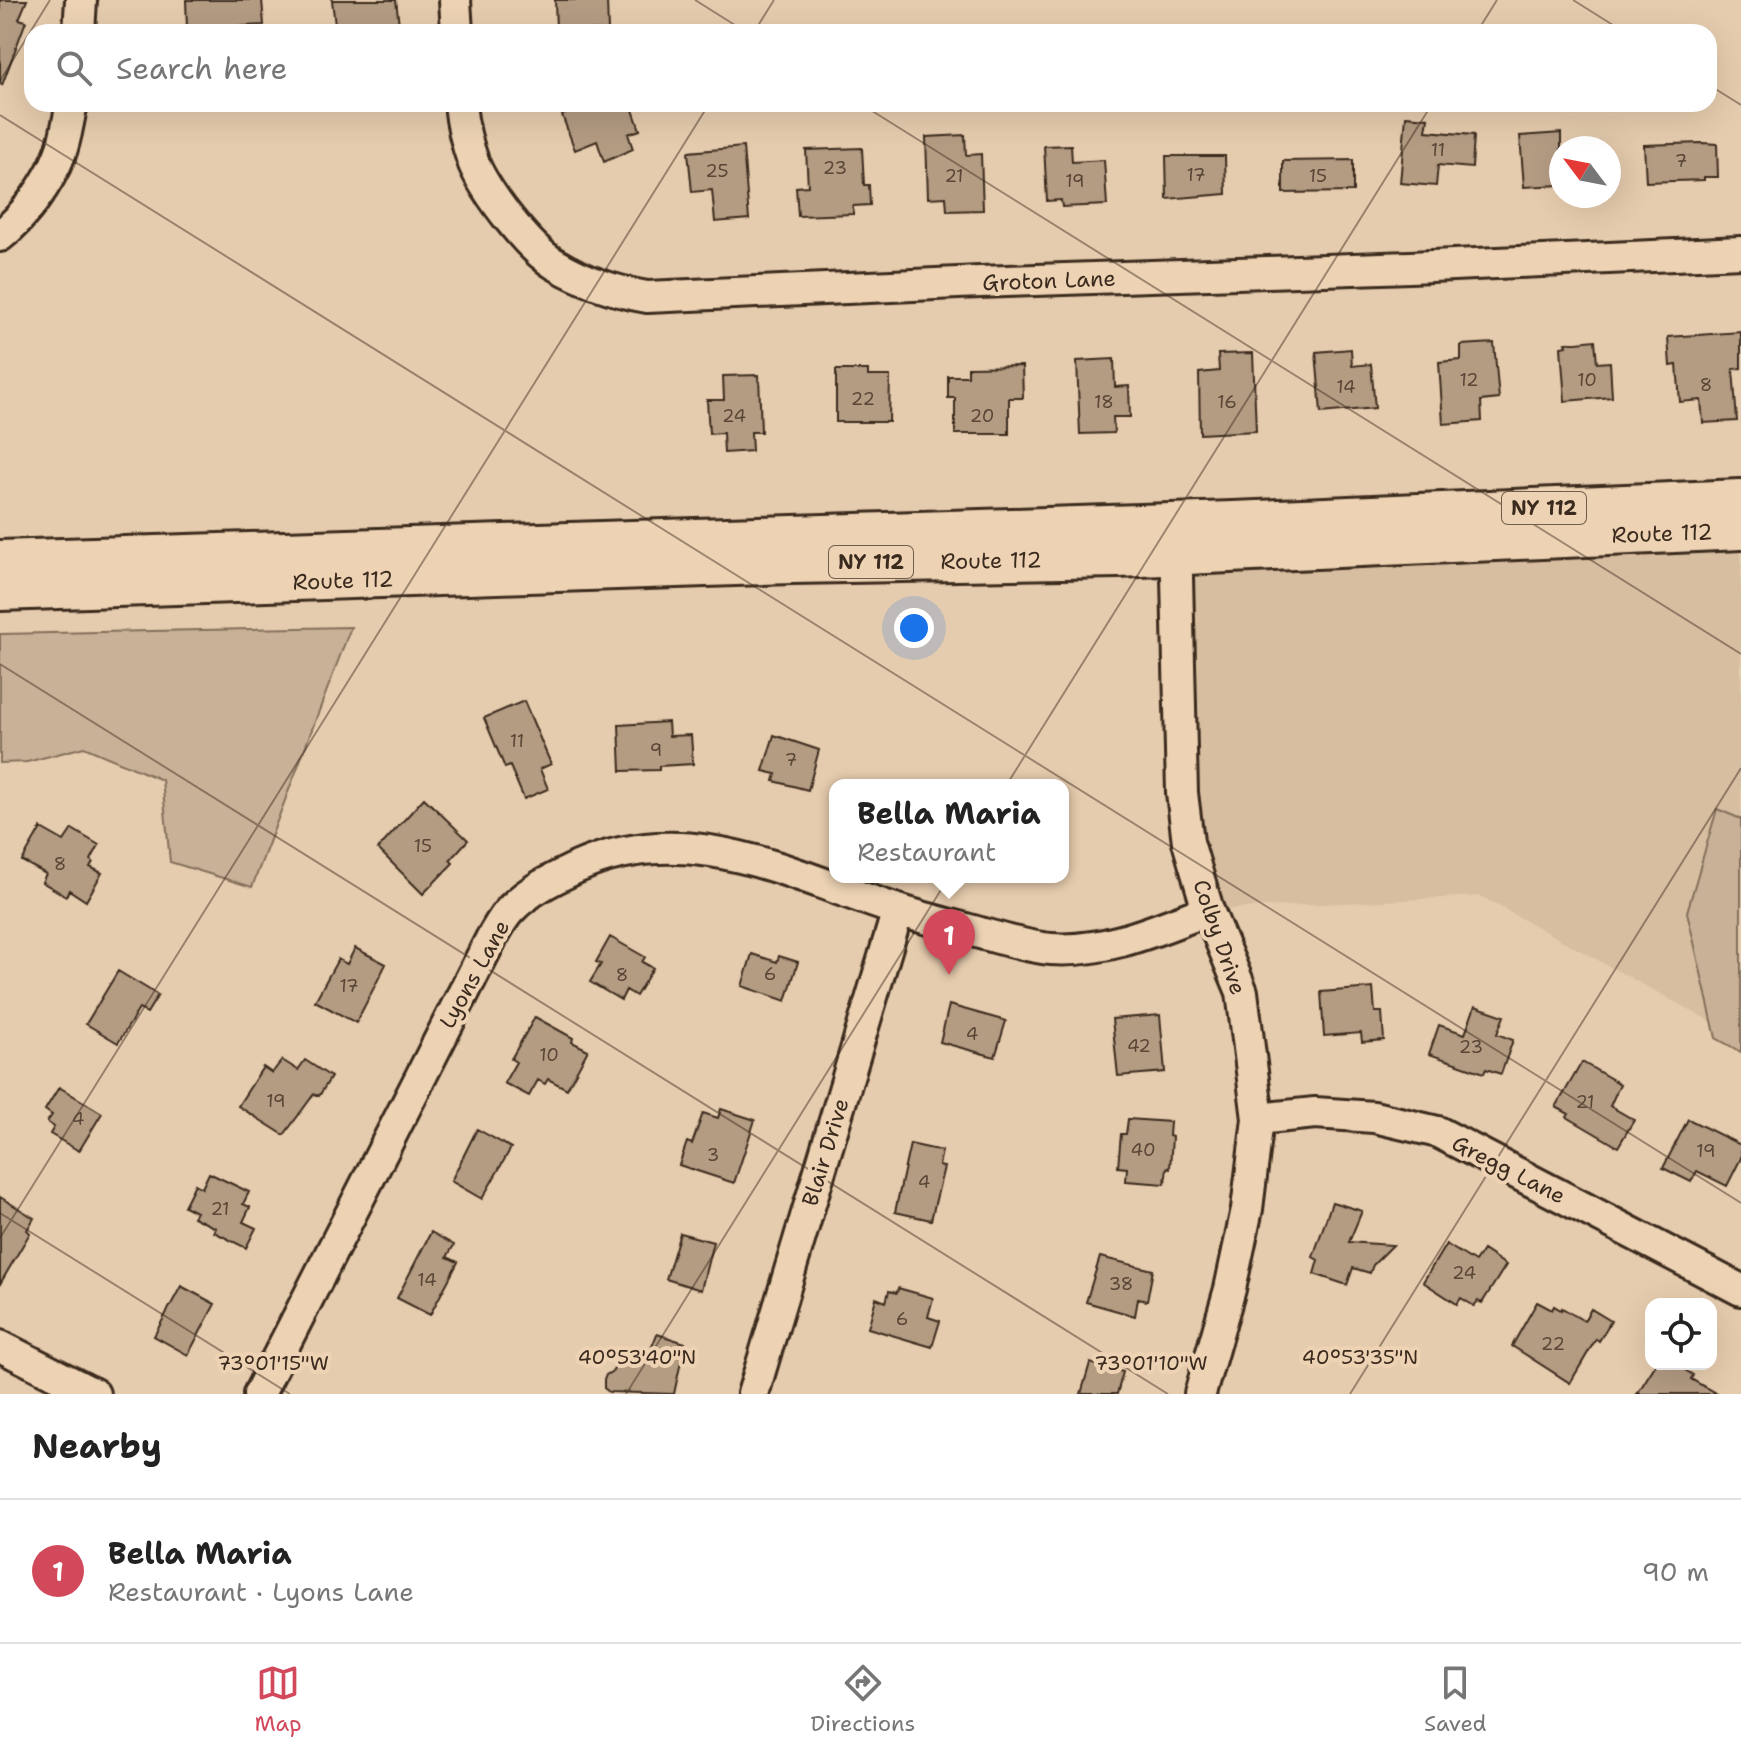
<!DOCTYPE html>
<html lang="en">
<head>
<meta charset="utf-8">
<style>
	body { margin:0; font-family:"Shantell Sans",sans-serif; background:#f2f2f2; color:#222 }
	.controls { position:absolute; right:24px; bottom:24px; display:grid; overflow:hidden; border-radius:16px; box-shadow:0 8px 32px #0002 }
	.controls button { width:72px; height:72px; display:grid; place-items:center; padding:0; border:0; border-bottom:2px solid #e0e0e0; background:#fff; color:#222; font:40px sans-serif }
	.compass { position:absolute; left:1549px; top:136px; width:72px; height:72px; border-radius:50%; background:#fff; box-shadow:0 8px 32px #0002; rotate:302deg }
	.you { position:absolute; left:914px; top:628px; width:28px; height:28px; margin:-20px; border:6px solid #fff; border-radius:50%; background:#1a73e8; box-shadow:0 0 0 12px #1a73e833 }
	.badge { display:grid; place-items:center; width:52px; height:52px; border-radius:50%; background:#d1495b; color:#fff; font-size:26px; font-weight:700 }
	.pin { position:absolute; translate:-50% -66px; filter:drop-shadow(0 2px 4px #0008) }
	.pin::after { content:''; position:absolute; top:42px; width:28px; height:24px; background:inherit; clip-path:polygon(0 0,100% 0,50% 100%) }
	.popup { position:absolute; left:829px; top:779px; width:240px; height:104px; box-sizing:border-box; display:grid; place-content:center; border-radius:16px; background:#fff; filter:drop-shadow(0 2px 6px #0005); font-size:26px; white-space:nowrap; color:#767676 }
	.popup b { font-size:30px; color:#222 }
	.popup::after { content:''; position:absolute; left:50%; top:100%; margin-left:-16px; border:16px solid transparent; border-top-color:#fff }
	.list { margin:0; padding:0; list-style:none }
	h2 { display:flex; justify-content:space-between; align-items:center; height:104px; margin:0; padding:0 32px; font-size:34px }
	h2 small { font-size:26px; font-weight:400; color:#767676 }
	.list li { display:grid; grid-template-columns:52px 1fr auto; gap:24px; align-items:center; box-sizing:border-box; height:144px; padding:0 32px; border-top:2px solid #e0e0e0 }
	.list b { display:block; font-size:30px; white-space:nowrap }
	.list p { margin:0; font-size:26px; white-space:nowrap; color:#767676 }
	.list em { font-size:26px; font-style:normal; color:#767676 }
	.icon { flex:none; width:44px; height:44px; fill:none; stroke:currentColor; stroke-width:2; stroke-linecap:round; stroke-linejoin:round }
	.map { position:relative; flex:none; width:1741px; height:1394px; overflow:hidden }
	.search { position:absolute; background:#fff; box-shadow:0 8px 32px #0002; left:24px; right:24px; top:24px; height:88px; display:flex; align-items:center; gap:20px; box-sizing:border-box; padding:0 28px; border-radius:24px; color:#767676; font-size:30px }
	.sheet { height:248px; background:#fff }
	nav { display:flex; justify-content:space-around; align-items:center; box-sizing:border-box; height:112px; border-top:2px solid #e0e0e0; background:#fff; font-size:22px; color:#767676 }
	nav a { display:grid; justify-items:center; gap:4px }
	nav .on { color:#d1495b }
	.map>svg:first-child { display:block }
</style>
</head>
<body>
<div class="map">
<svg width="1741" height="1394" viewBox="0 0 1741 1394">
	<rect width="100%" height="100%" fill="#e6ccae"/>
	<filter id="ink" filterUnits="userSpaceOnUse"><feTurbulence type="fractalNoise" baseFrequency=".0125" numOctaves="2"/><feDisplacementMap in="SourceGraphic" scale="16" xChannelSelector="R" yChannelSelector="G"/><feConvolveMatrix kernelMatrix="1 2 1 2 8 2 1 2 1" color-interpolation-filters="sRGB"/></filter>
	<g filter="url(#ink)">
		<path fill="#d7bea1" d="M1741,530V1038L1480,896L1208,910L1177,554Z"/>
		<path fill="#c9b197" stroke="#826e5a" stroke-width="2" d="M351,627L252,887L170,862L162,780L84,747L27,762L0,763V634Z
			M1717,809L1741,819V1052L1716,1038L1687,912Z"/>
		<path fill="#b49c83" stroke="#3b2a1e" stroke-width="2" d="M0,0H27L19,19L26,21L2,85L0,84Z
			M186,0H262L264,25L187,29Z
			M332,0H396L399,24L366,27V22L335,25Z
			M555,0H607L608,31L556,30Z
			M589,104H631L640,130L628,134L633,149L604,162L597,141L575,150L562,115Z
			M1406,116L1428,118L1426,131L1474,135L1472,168L1438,165L1436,186L1400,183Z
			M1561,133V185L1524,187L1520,136Z
			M965,135L966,155L981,154L983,210L947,211L946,197L928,198L926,137Z
			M1702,143L1717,144L1718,177H1704V180L1646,182L1644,145Z
			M1071,145L1072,162L1104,160L1107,205L1062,207L1061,200L1047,201L1044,146Z
			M743,147L749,219L715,222L712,190L692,192L688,152Z
			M862,148L864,185H869L870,205L853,206V214L798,216L796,187L808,186L806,150Z
			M1166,156H1225L1226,194L1167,199Z
			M1353,160V192L1283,193V161Z
			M1741,332V368L1733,369L1737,421L1703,423L1701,400L1680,402L1677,365L1670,366L1668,337Z
			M1595,340L1597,363L1610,362L1612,397L1565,401L1561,347L1567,346L1566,343Z
			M1494,343L1499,399L1481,401L1482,421L1443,424L1439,362L1461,360V345Z
			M1351,349L1352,366L1371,364L1375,408L1321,413L1316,352Z
			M1253,353L1256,431L1200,434L1199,373L1219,371L1218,354Z
			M1114,359L1115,387L1129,386L1130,417H1113L1114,433L1080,434L1077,361Z
			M1022,366L1023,398H1009V434H955V398H948V376H968V367Z
			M836,370H868V376H890L889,422H836Z
			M759,375L761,432H751L752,451L724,453L723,433L709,434L707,400H724L723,376Z
			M524,701L551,764L540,769L548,789L524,799L510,766L505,768L484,718Z
			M668,722L669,736L691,735L693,764L659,766V770L621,771L619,725Z
			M774,735L819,750L808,790L774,781L776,774L763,771Z
			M424,798L468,840L450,860L453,863L423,894L378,849Z
			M41,828L64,841L72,829L99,845L91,860L93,862L90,867L102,873L86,901L69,890L66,896L42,882L46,874L22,861Z
			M610,937L645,957L642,962L653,968L636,996L626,990L621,1000L590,982L601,964L596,962Z
			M355,948L386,964L356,1023L315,1001L338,959L347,964Z
			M752,954L777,962L779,956L798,962L786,1001L742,986Z
			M118,971L158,995L147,1013L139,1009L118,1043L86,1024Z
			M1373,988L1375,1012H1382L1384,1040L1362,1042L1361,1033L1324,1036L1321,992Z
			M949,1005L1006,1021L995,1057L940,1042Z
			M1475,1006L1504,1016L1497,1034L1513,1040L1501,1074L1486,1069L1484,1073L1429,1054L1439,1025L1465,1034Z
			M1160,1015L1165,1072L1118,1076L1112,1019Z
			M535,1017L573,1038L572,1042L588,1050L567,1089L548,1079L545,1084L538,1080L529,1096L504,1083L516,1062L511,1059Z
			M282,1060L298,1070L305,1060L331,1077L319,1096L314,1094L284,1135L238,1106L263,1067L272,1073Z
			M1582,1062L1620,1084L1610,1106L1634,1120L1618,1147L1567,1117L1569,1114L1556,1107Z
			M59,1087L102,1113L79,1151L50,1134L54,1127L47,1122L52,1115L45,1110Z
			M721,1109L755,1120L734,1183L679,1165L687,1142L692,1144L703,1113L718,1118Z
			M1128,1119L1170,1122L1169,1136L1172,1137L1170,1169L1167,1168L1165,1184L1126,1181L1127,1168L1118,1167L1121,1134H1126Z
			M1688,1119L1741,1145V1158L1727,1186L1697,1171L1691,1182L1663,1168Z
			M477,1129L511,1148L482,1199L451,1181Z
			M910,1144L942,1151L939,1166L944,1167L931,1220L895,1212Z
			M209,1173L249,1192L243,1204L250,1207L243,1222L256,1228L246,1248L214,1232L216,1228L193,1217L196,1212L184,1206L195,1184L202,1188Z
			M0,1197L34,1218L27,1230L30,1233L0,1284Z
			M1332,1202L1362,1211L1349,1242L1393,1245L1373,1265L1370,1273L1353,1268L1347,1285L1314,1274L1318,1260L1313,1257Z
			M431,1232L454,1245L447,1257L458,1262L430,1315L397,1298Z
			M680,1233L713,1242L701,1290L666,1279Z
			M1446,1244L1475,1262L1483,1250L1506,1265L1482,1303L1478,1301L1474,1306L1461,1298L1457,1304L1423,1282Z
			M1100,1257L1153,1270L1147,1301L1138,1299L1135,1316L1086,1302Z
			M181,1286L215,1304L188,1355L154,1336Z
			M898,1288L933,1298L928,1317L940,1321L932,1347L868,1328L876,1298L886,1302L889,1291L897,1293Z
			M1537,1302L1552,1310L1554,1306L1561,1310L1562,1308L1584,1321L1591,1309L1611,1321L1599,1341L1596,1339L1570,1383L1512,1346Z
			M657,1334L685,1343L674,1394L609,1392L604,1388V1380L606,1375L613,1371L620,1353H637L638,1350L649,1354Z
			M1090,1363L1123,1372L1117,1394H1081Z
			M1656,1364H1675L1693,1375L1691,1379L1717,1394H1637Z"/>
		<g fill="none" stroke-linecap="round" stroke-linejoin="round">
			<defs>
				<path id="minor" d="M455,0L457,32
					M79,32L81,0
					M460,104C462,124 467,145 474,164C486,192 528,248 555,264C582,280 616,292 647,297L980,282L1410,267L1741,252
					M0,236C24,217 49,183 60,154C66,139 68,120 72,104
					M1176,534L1182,793L1188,842L1208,910L1242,992L1258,1119L1247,1209L1230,1289L1200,1394
					M1258,1119L1315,1113L1374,1117L1438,1132L1741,1290
					M0,1346L94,1394
					M259,1394L491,939C497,929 503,917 511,909C529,890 555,878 578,867C690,817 792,876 898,910C925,919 953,925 980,933C1003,939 1027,947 1051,949C1106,953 1158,929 1208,910
					M753,1394L898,910"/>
				<path id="major" d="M0,560L1233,521L1741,499
					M0,591L792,564L1118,558L1741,530"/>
			</defs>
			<use href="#minor" stroke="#3b2a1e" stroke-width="36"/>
			<use href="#major" stroke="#3b2a1e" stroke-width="44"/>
			<use href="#minor" stroke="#edd3b4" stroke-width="30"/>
			<use href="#major" stroke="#edd3b4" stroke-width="38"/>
		</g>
	</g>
	<path fill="none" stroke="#3b2a1e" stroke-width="2" stroke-opacity="0.45" d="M695,0L746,32M1573,0L1624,32M754,32L774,0M1477,32L1497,0M0,81L50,0M1709,85L1741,105M861,104L1741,654M0,115L1741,1203M0,664L1168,1394M0,1213L290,1394M0,1238L709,104M626,1394L1432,104M1350,1394L1741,768"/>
	<g text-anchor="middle" stroke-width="8" stroke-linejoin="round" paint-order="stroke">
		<g font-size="18" fill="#594637">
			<text x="1438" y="156">11</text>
			<text x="1681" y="167">7</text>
			<text x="835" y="174">23</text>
			<text x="717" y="177">25</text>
			<text x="1196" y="181">17</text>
			<text x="954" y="182">21</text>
			<text x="1318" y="182">15</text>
			<text x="1075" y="187">19</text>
			<text x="1469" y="386">12</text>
			<text x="1587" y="386">10</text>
			<text x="1706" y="391">8</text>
			<text x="1346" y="393">14</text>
			<text x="863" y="405">22</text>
			<text x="1104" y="408">18</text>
			<text x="1227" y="408">16</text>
			<text x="734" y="422">24</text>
			<text x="982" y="422">20</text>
			<text x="517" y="747">11</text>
			<text x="656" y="756">9</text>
			<text x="791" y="766">7</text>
			<text x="423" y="852">15</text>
			<text x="60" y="870">8</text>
			<text x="770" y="980">6</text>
			<text x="622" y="981">8</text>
			<text x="349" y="992">17</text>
			<text x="972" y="1040">4</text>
			<text x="1139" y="1052">42</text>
			<text x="1471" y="1053">23</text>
			<text x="549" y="1061">10</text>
			<text x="276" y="1107">19</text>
			<text x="1585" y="1108">21</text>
			<text x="78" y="1125">4</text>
			<text x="1143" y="1156">40</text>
			<text x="1706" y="1157">19</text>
			<text x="713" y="1161">3</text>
			<text x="924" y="1188">4</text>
			<text x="220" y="1215">21</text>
			<text x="1464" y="1279">24</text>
			<text x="427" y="1286">14</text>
			<text x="1121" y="1290">38</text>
			<text x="902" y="1325">6</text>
			<text x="1553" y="1350">22</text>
		</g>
		<g fill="#edd3b4" stroke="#705d4b" stroke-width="2">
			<rect x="1502" y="492" width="84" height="32" rx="6"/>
			<rect x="829" y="546" width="84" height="32" rx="6"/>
		</g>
		<g font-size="20" font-weight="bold" fill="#3b2a1e">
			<text x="1544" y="515">NY 112</text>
			<text x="871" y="569">NY 112</text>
		</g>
		<g font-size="22" fill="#3b2a1e" stroke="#edd3b4">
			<text transform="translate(1049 280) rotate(-2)" y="8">Groton Lane</text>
			<text transform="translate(1662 533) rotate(-2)" y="8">Route 112</text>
			<text transform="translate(991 560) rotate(-1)" y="8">Route 112</text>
			<text transform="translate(343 580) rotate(-2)" y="8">Route 112</text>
			<text transform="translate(1220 937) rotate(71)" y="8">Colby Drive</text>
			<text transform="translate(474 974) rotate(-61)" y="8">Lyons Lane</text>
			<text transform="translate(825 1152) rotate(-73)" y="8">Blair Drive</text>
			<text transform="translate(1509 1169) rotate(27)" y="8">Gregg Lane</text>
		</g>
	</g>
	<g font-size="20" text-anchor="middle" fill="#3b2a1e" stroke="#edd3b4" stroke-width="8" stroke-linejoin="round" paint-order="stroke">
		<text x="637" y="1364">40°53'40"N</text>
		<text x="1360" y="1364">40°53'35"N</text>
		<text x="273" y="1370">73°01'15"W</text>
		<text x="1151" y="1370">73°01'10"W</text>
	</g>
</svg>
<div class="controls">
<button><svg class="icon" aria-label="locate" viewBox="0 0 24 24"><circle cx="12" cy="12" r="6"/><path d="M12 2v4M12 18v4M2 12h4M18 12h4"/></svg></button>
</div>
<svg class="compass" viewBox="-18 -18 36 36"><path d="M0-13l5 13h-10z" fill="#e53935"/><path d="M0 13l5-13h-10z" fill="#767676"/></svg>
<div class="you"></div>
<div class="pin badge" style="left:949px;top:975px">1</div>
<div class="popup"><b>Bella Maria</b>Restaurant</div>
<div class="search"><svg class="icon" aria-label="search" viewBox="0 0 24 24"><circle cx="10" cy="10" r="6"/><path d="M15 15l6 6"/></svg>Search here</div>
</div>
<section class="sheet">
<h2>Nearby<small></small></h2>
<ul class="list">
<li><span class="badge">1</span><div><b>Bella Maria</b><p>Restaurant · Lyons Lane</p></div><em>90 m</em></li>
</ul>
</section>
<nav>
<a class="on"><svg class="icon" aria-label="map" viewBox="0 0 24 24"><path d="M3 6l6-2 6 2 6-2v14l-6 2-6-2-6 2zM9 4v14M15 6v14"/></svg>Map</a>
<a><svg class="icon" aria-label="directions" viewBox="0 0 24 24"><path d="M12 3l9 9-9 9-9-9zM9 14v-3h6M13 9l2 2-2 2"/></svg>Directions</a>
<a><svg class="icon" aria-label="saved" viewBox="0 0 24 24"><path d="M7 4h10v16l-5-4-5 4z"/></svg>Saved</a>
</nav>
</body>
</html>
